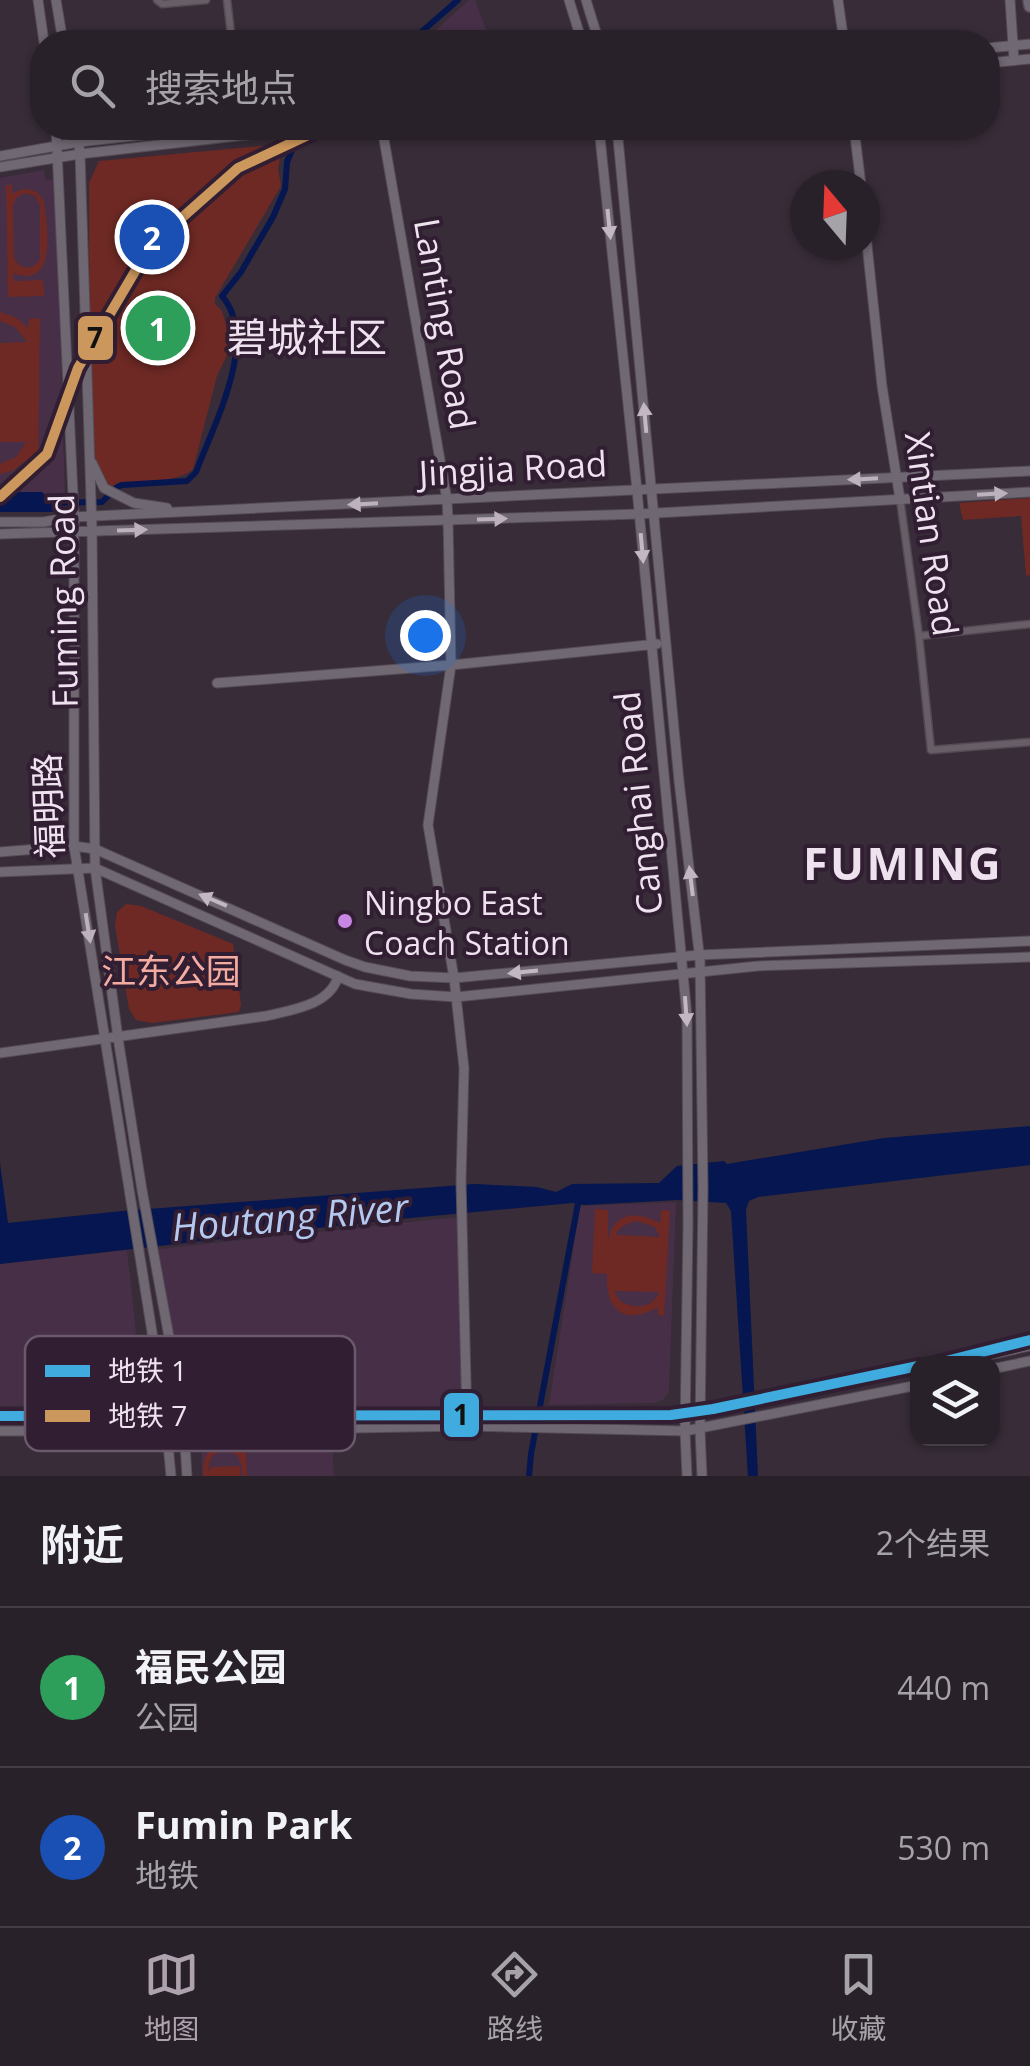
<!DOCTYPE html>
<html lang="zh">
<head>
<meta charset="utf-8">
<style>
	body { margin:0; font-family:"Open Sans","Noto Sans SC",sans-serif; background:#312932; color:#f1f3f6 }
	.controls { position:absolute; right:30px; bottom:30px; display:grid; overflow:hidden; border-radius:20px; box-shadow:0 2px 8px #0004 }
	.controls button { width:90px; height:90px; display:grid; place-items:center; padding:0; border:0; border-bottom:2px solid #453e47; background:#29212a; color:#f1f3f6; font:50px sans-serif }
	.compass { position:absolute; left:790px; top:170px; width:90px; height:90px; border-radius:50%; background:#29212a; box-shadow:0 2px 8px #0004; rotate:341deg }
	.you { position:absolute; left:425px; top:635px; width:35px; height:35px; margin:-25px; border:8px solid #fff; border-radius:50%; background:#1a73e8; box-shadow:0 0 0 15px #1a73e833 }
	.badge { display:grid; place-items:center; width:65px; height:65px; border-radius:50%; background:#afa2af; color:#fff; font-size:32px; font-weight:700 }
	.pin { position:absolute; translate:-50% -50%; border:5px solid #fff; box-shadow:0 2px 10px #0006 }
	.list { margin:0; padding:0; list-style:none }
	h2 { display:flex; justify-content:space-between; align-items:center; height:130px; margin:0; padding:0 40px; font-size:42px }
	h2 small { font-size:32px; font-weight:400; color:#a5a3a8 }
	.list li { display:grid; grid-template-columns:65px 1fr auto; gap:30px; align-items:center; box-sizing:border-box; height:160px; padding:0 40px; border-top:2px solid #453e47 }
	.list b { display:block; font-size:38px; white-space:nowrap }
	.list p { margin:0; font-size:32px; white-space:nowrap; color:#a5a3a8 }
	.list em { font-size:32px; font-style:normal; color:#a5a3a8 }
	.icon { flex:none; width:55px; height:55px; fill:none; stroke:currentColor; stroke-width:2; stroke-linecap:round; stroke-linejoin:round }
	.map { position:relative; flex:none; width:1030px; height:1476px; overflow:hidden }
	.search { position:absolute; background:#29212a; box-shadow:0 2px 8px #0004; left:30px; right:30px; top:30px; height:110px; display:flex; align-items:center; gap:25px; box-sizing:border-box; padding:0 35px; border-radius:40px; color:#a5a3a8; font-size:38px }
	.sheet { height:450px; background:#29212a }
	nav { display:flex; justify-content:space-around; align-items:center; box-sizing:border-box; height:140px; border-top:2px solid #453e47; background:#29212a; font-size:28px; color:#a5a3a8 }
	nav a { display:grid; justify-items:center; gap:5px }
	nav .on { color:#afa2af }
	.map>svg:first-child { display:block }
</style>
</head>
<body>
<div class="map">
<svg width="1030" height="1476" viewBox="0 0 1030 1476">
	<rect width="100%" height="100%" fill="#372c38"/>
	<path fill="#462f47" d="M469,0H475L491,42H428L426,39Z
		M44,170L46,181L56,178L65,498L0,495V178Z
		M676,1202L669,1391L664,1399L655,1403L549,1405L580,1206Z
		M457,1217L464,1408L187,1410L158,1249Z
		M127,1250L139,1361L110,1363L111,1404L0,1406V1264Z
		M211,1440H332L334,1476H202L201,1445Z"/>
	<path fill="#6e2924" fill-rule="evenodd" d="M283,144L278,168L281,186L215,298V304L222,311L232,345L217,376L193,469C180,482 138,483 120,482L109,489L90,456L89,183L99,161Z
		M6,185H12V194C25,186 37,188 44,202C48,228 57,290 13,273L14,281L43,280L44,296L8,297ZM25,193L35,196L40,206V259C33,271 20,270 14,258L13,205L17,197Z
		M0,312L17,318L28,328L29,319L40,318L38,471H28L27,460L12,471L0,474V464L16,457L29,438L25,442H0V343L27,342L15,327L0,321Z
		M1030,498V575L1026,576L1021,516L963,520L959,503Z
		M126,904L141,906L233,944L241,1004L239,1012L152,1023L136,1020L129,1009L115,926L117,912Z
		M595,1209L608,1210V1242C612,1212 637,1210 660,1223L661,1210L670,1211L664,1316L658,1315V1307C624,1327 605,1309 607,1274L592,1273ZM637,1221L655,1227L660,1237L616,1235C619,1226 628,1223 637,1221ZM614,1291L658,1292L659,1293C651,1309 634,1309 620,1301Z
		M221,1444L234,1446L241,1453L242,1447H246L247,1476H242L241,1463L237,1455L224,1450C212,1453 208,1460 209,1472L211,1467L240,1466V1476H203C203,1460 205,1450 221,1444Z"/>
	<path fill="#051650" d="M0,492H42L55,505L54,512H0Z
		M1030,1126V1165L758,1197L749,1201L746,1209L758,1476H748L731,1211L726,1203L677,1200L585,1205L572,1203L389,1220L0,1264V1163L8,1223L122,1211L474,1184L537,1187L556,1192L572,1184L659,1183L677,1166L724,1161L727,1164L884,1138Z"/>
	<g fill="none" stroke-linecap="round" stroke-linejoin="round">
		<path stroke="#051650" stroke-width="6" d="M405,42L418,35L458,0
			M46,503L102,502L117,487L122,485L187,481L196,472C213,426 260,340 222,296L241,272L273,217L285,189L287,162L301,128
			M529,1476L531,1454L579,1198"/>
		<defs>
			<path id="street" d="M157,0L162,4L206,0
				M227,0L232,42
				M900,499L919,636L931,750L1030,742
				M919,636L1030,624"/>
			<path id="secondary" d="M569,0L582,42
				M586,0L599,42
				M838,0L844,42
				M1010,0L1014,60
				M988,48L1030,44
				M988,63L1030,59
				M382,128L447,500L448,520L451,665L428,825L454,978L464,1068L461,1182L467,1420
				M599,128L637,490L687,1016L688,1225L685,1431L687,1476
				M617,128L679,781L700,961L703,1188L700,1430L702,1476
				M854,128L861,185
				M0,156L79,142L207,128
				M0,167L80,154L307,128
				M865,226L882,386L900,499
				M217,683L451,665L657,644
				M0,852L74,846L95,849L345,960L365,967L410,976L454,978L699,955L1030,941
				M0,872L95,868L355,984L411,994L456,997L758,966L1030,957
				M0,1053L266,1016C291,1010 331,1005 338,976"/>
			<path id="primary" d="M38,0L44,42
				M56,0L63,42
				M56,128L74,516V846L165,1413L171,1476
				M77,128L80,154L92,531L95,868L118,1038L142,1190L183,1413L187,1476
				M92,463L104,488L134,503L167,508
				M0,522H43L74,517L1030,471
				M0,534L639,514L1030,492
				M946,1364L1030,1346
				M992,1369L1030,1361
				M0,1415L467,1414L563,1417H686L918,1369
				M0,1431H185L468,1426L685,1431L918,1385"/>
			<path id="highway" d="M1029,0L1030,6"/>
		</defs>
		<use href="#street" stroke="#544b55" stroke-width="9"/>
		<use href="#secondary" stroke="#544b55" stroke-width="11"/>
		<use href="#primary" stroke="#544b55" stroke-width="11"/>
		<use href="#highway" stroke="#544b55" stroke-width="14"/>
		<use href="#street" stroke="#675e68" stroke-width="6"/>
		<use href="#secondary" stroke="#706873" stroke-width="9"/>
		<use href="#primary" stroke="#6f6873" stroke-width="9"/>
		<use href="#highway" stroke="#6f6874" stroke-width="11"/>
		<defs>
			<path id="metro-1" d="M934,1364L1030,1340
				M0,1416L671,1415L713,1409L918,1366"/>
			<path id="metro-2" d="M0,497L47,454L78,368L150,246L238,168L319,130L344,128"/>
		</defs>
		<use href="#metro-1" stroke="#311e32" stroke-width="18"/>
		<use href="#metro-2" stroke="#311e32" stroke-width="18"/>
		<use href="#metro-1" stroke="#3fabdf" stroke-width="10"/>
		<use href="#metro-2" stroke="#cc975c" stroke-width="10"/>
	</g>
	<defs><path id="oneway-solid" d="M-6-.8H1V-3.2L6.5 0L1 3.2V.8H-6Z" transform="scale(2.5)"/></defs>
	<g fill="#c3b7c4">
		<use href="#oneway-solid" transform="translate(609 224) rotate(84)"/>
		<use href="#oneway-solid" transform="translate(645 418) rotate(-95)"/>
		<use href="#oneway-solid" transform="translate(642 548) rotate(85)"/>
		<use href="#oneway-solid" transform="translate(691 881) rotate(-97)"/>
		<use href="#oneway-solid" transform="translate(213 900) rotate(-157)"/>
		<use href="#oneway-solid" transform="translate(523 972) rotate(174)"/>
		<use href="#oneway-solid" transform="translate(686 1011) rotate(86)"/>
	</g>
	<g fill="#bcb1bd">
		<use href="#oneway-solid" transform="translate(863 479) rotate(177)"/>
		<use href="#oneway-solid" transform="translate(992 494) rotate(-3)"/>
		<use href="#oneway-solid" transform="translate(363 504) rotate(177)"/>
		<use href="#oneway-solid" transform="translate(492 519) rotate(-2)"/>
		<use href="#oneway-solid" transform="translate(132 530) rotate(-2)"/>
		<use href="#oneway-solid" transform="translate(88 928) rotate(81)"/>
	</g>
	<circle fill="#c787e3" stroke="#311e32" stroke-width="4" cx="345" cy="921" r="9"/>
	<g text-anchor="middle" stroke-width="8" stroke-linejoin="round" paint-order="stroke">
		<g font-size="32" fill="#efe2ef" stroke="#311e32" text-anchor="start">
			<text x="364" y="915">Ningbo East<tspan x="364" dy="40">Coach Station</tspan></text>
		</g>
		<g font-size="35" fill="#efe2ef" stroke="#311e32">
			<text transform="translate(444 324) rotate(80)" y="12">Lanting Road</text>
			<text transform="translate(513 469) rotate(-3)" y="12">Jingjia Road</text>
			<text transform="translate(931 534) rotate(82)" y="12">Xintian Road</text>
			<text transform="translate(64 601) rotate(-91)" y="12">Fuming Road</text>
			<text transform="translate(639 803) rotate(-96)" y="12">Canghai Road</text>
			<text transform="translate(49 806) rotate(-92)" y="12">福明路</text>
		</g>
		<g font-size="35" fill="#f4aca1" stroke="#311e32">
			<text x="171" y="984">江东公园</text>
		</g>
		<g font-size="38" font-style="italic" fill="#b4c9ef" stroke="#311e32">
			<text transform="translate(290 1218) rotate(-5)" y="13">Houtang River</text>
		</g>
		<g font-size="40" fill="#efe2ef" stroke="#311e32">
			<text x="307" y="352">碧城社区</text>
		</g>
		<g font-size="45" font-weight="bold" letter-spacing="2.5" fill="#efe2ef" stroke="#311e32">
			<text x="903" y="880">FUMING</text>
		</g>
	</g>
	<rect x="25" y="1336" width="330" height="115" rx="15" fill="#311e32" stroke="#6a596b" stroke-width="2.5"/>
	<rect x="45" y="1365" width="45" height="12" fill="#3fabdf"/>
	<rect x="45" y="1410" width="45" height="12" fill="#cc975c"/>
	<g font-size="28" fill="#efe2ef">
		<text x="108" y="1381">地铁 1</text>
		<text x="108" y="1426">地铁 7</text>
	</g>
	<g stroke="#311e32" stroke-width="4">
		<rect x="76" y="314" width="39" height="48" rx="10" fill="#cc975c"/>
		<rect x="442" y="1391" width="39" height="48" rx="10" fill="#3fabdf"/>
	</g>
	<g font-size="28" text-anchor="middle" font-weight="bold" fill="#111">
		<text x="95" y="348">7</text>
		<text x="461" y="1425">1</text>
	</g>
</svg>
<div class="controls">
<button><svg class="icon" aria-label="layers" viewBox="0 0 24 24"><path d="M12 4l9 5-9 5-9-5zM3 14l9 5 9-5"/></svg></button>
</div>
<svg class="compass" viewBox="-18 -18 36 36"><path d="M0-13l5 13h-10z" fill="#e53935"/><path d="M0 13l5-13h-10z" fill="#a5a3a8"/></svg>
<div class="you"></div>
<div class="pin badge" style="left:158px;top:328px;background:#2e9e5b">1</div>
<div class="pin badge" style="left:152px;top:237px;background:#1a4fb4">2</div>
<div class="search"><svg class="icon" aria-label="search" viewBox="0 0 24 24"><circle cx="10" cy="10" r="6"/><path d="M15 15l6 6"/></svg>搜索地点</div>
</div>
<section class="sheet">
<h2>附近<small>2个结果</small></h2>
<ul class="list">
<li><span class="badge" style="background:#2e9e5b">1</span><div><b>福民公园</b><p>公园</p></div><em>440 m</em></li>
<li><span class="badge" style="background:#1a4fb4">2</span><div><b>Fumin Park</b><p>地铁</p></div><em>530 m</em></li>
</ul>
</section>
<nav>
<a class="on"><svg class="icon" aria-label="map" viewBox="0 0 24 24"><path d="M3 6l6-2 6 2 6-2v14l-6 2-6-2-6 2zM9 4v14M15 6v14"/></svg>地图</a>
<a><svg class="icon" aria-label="directions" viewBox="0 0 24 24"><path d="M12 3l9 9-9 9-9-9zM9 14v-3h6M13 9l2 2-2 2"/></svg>路线</a>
<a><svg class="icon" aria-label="saved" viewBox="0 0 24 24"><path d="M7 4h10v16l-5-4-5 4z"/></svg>收藏</a>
</nav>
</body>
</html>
